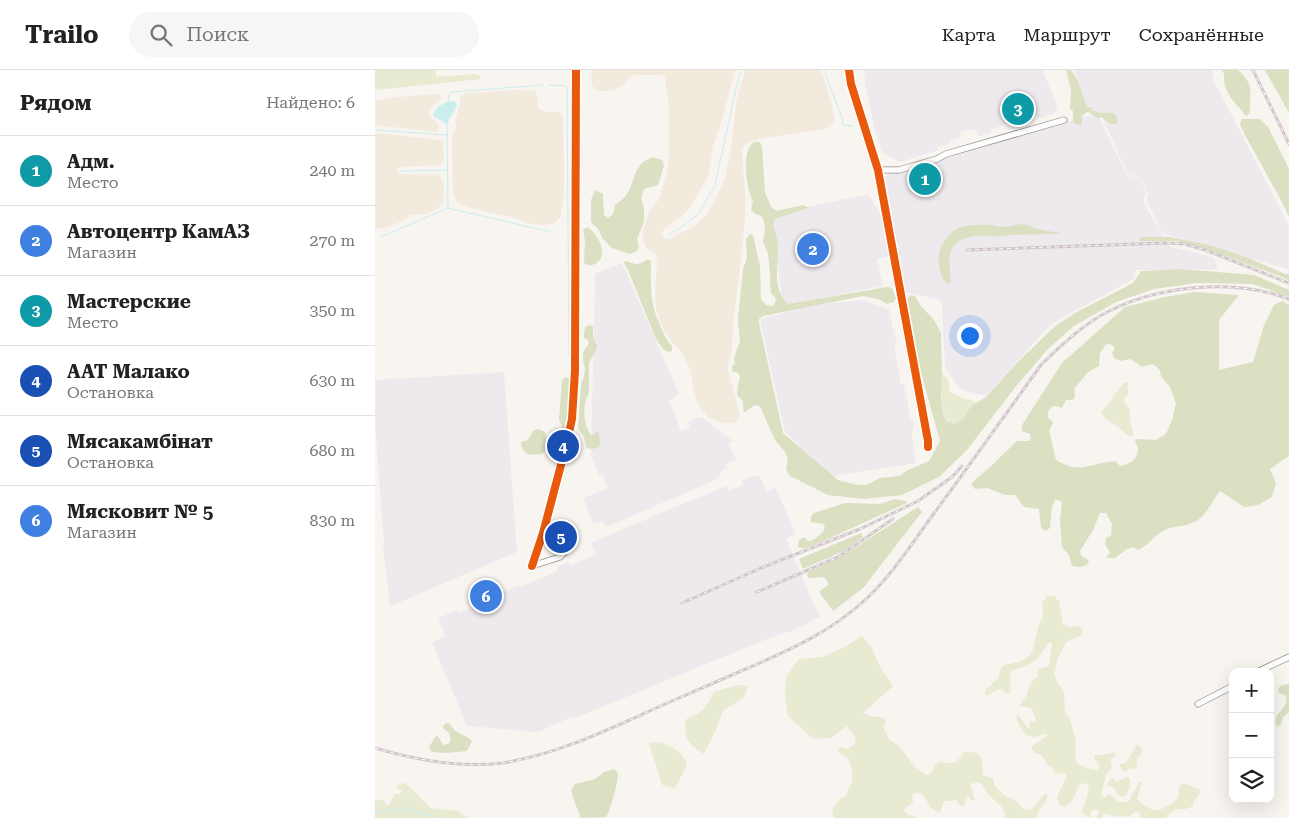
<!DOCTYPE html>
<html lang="ru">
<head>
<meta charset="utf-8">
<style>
	body { margin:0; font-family:"Roboto Serif",serif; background:#f6f6f6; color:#222 }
	.controls { position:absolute; right:15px; bottom:15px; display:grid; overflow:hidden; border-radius:10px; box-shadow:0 5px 20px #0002 }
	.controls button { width:45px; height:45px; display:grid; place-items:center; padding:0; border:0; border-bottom:1px solid #e0e0e0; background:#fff; color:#222; font:25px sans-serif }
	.you { position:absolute; left:594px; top:265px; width:18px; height:18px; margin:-12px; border:4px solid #fff; border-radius:50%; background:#1a73e8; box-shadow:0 0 0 8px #1a73e833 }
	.badge { display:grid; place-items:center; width:32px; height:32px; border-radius:50%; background:#5e5d5b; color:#fff; font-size:16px; font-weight:700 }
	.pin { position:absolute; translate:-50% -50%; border:2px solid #fff; box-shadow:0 1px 5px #0006 }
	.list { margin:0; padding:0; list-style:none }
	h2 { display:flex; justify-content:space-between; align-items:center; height:65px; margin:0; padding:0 20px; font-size:21px }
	h2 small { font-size:16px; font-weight:400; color:#767676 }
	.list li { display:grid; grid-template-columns:32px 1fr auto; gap:15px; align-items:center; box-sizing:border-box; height:70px; padding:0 20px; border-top:1px solid #e0e0e0 }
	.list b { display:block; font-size:19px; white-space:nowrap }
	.list p { margin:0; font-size:16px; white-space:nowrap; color:#767676 }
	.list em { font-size:16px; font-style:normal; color:#767676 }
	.icon { flex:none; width:28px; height:28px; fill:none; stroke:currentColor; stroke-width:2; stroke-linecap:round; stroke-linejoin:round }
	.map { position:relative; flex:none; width:914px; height:748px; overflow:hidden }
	header { display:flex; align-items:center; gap:30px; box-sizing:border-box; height:70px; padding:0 25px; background:#fff; border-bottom:1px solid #e0e0e0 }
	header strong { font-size:24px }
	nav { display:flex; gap:28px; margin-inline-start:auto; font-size:18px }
	.search { width:350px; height:45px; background:#f6f6f6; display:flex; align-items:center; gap:12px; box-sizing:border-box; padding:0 18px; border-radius:28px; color:#767676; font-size:19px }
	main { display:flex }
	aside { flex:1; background:#fff }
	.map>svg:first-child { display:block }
</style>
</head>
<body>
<header>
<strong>Trailo</strong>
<div class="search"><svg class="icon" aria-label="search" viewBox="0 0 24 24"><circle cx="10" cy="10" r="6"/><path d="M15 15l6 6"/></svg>Поиск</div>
<nav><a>Карта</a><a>Маршрут</a><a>Сохранённые</a></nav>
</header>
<main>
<aside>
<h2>Рядом<small>Найдено: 6</small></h2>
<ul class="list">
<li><span class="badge" style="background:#0f9aa8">1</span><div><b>Адм.</b><p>Место</p></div><em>240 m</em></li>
<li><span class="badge" style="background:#3f7fe0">2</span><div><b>Автоцентр КамАЗ</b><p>Магазин</p></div><em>270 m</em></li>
<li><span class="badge" style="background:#0f9aa8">3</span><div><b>Мастерские</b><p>Место</p></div><em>350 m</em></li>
<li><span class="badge" style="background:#1a4fb4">4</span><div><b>ААТ Малако</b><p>Остановка</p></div><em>630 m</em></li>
<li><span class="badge" style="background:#1a4fb4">5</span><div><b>Мясакамбінат</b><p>Остановка</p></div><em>680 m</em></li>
<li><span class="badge" style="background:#3f7fe0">6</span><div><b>Мясковит № 5</b><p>Магазин</p></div><em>830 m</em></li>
</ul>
</aside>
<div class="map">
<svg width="914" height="748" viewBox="0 0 914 748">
	<rect width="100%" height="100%" fill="#f8f4f0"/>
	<path fill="#eee9ec" d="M489,0H667L682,34V38L679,43L664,49L661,45L620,58H616V62L604,66L601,59L585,62L586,67L575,71V73L562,77L563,80L525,92L507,82L500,60L490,13Z
		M699,0H837L839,5L837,7L914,156V199L788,164L771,130L773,125L765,108L753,104L724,41L714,44Z
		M722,43L752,105L765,109L771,124L768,131L794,176L839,188L843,199L761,200L758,209L678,253L666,265L611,326L587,320L580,312L570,297L567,235L564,230L528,221L510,106Z
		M493,124L507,146L514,186L502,189L508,216L414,234L407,230L396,145Z
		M247,193L304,324L294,331L306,361L315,357L313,352L325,347L328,348L358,371L354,374L361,390L351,394L353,398L346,401L345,408L231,457L228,451L218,454L208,428L233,418L228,406L233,403L224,406L216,386L220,204Z
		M486,230L514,239L522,275L519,276L526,315L529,314L536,351H538L539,359L536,360L541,393L457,406L410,362L385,249L440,235Z
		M129,302L142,482L16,536L15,534L8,478L9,475L0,351V310Z
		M381,406H384L392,421L399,418L401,419L420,461L418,465L411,469L441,539L446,546L417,561L397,567L200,648L196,647L164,662L92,656L57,572L71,566L63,548L83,540L84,543L103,535L104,534L102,528L114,523L118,532L124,528L123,525L145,515L146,517L183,501L182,497L193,492L195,496L221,484L216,473L288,442L352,416L354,421L368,415L367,410Z"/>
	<path fill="#f3eade" d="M216,0H360L348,46L338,77L333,107L323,123L317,135L309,144L288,160L287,165L290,169L297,168L321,155L332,144L342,126L350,109L356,81L361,33L370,0H446L452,18L460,48L458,53L451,59L389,68L375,71L369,76L367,81L370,122V152L358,255L357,279L353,292V301L365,345L362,351L357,353H348L334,348L326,339L320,326L314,296L307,283L297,272L288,259L281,239L280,227L282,191L280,183L271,177L268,170V161L274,142L284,129L291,106L294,87V39L290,7L285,5H261L255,6L248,16L237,21H222L217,15Z
		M142,20L160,21L162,24L163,37L166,40L172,42H183L186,44L188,47L189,119L186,145L182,151L177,154L167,155L152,153L135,147L92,137L85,134L80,129L78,122L77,69L81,58L80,51L85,33V27L87,25L93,23Z
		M62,24L66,25L65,31L54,39V43L55,47L64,55V58L62,61L59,62L0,55V31L23,27Z
		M0,63L65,70L68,73L69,90L68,94L64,95L25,97L22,99L24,104L63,105L67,108L69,112L68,131L66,136L51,144L36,145L28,151L10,158L0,159Z"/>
	<path fill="#e8ead2" d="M0,0H60L61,7L100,4L105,6L106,9L0,20Z
		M567,304L573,309L575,322C584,328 593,328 601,333L596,337L589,350L580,354L571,351C565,336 566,320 567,304Z
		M750,312L753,313V325C751,327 749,327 749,331C750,336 752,334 754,338C756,342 754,346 755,350C756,356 759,361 758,366L751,365C745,354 730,353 726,342L735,332L738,326Z
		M672,526H679L684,531L688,555L696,557L704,556L708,559L707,565L691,572L683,588L679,604L682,612L689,621L690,642L695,650L701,670L700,686L702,693L711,698L722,700L725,696L720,690L719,685H728L740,682L741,685C735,689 735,690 737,697L731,705L726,726L731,727L733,724L737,726L743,732H753L765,711L767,712L762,729C767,734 775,741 783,740C787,740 790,736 794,735C804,731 804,725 804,716L808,713L824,719L825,723L818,732V736C805,744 804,732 791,748H766L765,742L761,741L754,747L743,745L740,747L732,744L728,745L727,748H721L724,742L723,740L719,739L716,741L715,747H712L706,741L711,731L714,717L711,714L706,713C700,721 699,733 690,737L684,735L682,727L692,706L690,703L680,704L677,697C669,694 671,689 666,685C660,682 659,685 656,677L673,665L671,664C667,664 664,667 660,667C651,669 643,654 641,647L643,645L653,658H655L654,652L655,651L659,652L661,649L657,639L653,637H647L645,635L653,623V618L657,611L663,606V599L671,597L674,595L677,573H673C666,585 662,592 648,597C644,599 640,598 637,601C633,605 637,617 635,624L631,623L626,619L621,620L614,625H610V620L624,608L625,600L629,595L644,592L655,585L658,580L664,554L668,547L667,533Z
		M487,566L497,578L505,597L518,616L488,643L495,646L510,648L511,654L508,657L515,670L524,676L540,697L552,705L556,704L559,696L565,691C578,695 581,694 589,682C609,681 607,688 608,705L618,708L620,716L629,725L641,731L648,739L656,740C662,735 665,728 671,723L673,727L663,742L662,748H633L631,747C627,734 624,735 615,726C611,722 608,716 605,712L595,714L600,730L597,731L594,726L590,731L589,736L585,735L581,730L569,731L565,742C555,741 552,730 547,723H540L537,726L538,733L531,737L529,741L532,744L543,748H460L457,744C459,735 463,729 471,726C472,720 476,716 477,710C477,707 477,705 477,702C476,692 474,686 464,683L463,680L465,677L473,679L479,675L481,668L472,656L456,668L438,669L413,646L410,626L411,607L424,589L447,587L468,578Z
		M362,615L373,616L369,627L348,641L339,664L329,684C311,672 311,671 310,650C327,642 331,639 339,622Z
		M285,672C299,678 306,680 312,695L300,718L287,715L274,673Z
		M764,675L767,679V683L762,688V696L759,699L753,698L752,701L748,702L747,699L745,697V694L751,693L761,676Z
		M752,707L755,708C755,717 754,733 741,723L740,718L734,716L732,714L735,709L739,708L741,712Z
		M29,713L35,717L56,738L83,741L92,748H0V731L6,729L9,731L11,735L15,734L19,724H24L28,720L23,719L21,717L24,714Z"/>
	<path fill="#dbe0c2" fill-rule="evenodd" d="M691,0H696L703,11L712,37H716L718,41C720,41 725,43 727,43C736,43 740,40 743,51L741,54H735L727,47L722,48L714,42H712L707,46V54L706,55L701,54L698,52V41L695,39L696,20Z
		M847,0H863C881,17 874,21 875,43L871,46C864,37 853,27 850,16C848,10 851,6 847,0Z
		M890,0H914V43Z
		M867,49H885L893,57L914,99V147L907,132L870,65L865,54Z
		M379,72H385L387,77L390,123L396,137L402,141L428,135L433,137V138L400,149C396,157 401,161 402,169C406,190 394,217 413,234L512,217L517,218L521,228L519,232L512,234L503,229L488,226L388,246L384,249V253L408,363L463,410L482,415H491L505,408L524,406L533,400L554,391L565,371L545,299L532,228L536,225L540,226L546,236L559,250L566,263L567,304L566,328L568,343L571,351L580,354C592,348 589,345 596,337C600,333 605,331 610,328L641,294L680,256L702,242L758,213L766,201L806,199L879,205L914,220V227L878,214L822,213L779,219L741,232L699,256L673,279L642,315L592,380L564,407L527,425L489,429L453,425L415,406L411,399L413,388L410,382L400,370L385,336L380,335L370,342L368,341V331L362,325L363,315L365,306L362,302H357V296L360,294L359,288L365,271L363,250L368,199L372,188L371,169L375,164L378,165L385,196L386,229L391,235L399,236L401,229L396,223L395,214V204L393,184L388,171L390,162L389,151L386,146L379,143L376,139L378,132C372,119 365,81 379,72Z
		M277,87L287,90L289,96L283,115L269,119L266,128L269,137V152L262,169L264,177L261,182L254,184L237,178L228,169L223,159L216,152V130L220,120L228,124L229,145L233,148L238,144L240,135C261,122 254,108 267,93C269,91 274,89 277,87Z
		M646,154L652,155L661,159L685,163L686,164L633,165C622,168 612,165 601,166C597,166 593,168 589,169C569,177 575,193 576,211L574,214C563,208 562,190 565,179C568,171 576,162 583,158C591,155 607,154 615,155C619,155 623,157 627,157C633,157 640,155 646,154Z
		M212,157C219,160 227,173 227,182C228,191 218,198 210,194L209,191L210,171L208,160Z
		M766,167H795L838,176L874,188L910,204H914V211L907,207L828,178L802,171H764V168Z
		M271,190H275L276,192C276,217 274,231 285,255C288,263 291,269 297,276V281L293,282L288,279L281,269L253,200L249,193L250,191C260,193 262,197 271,190Z
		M819,222L864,225L844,250V300L878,292L889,255L899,235L907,231L914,235V386L895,399L901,413L897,427L883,435L869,437L845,421C836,432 831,448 817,453C808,457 798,456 790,460C779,465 773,477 762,480L759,477L752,479L740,488H732V486L735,483L730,474L731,468L736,466L737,454L731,443H725L718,460L705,481L706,485L714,491L712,495L705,497L697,496L694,485L687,477L685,450L687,433L684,430H680L677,437L675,458L670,461L666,458L664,439L649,437L644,430L640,425H630L612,418L600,419L596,414L601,409L613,399L642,371H654L656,368L655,364L647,361V355L687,293L750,237L790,227ZM731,274C736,274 738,275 740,279L737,283L739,288L745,291L756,289L767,297L777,294L782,297L785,301L786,307L795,317L801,333L797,350L791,364L781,370L761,369L760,371C761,374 763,377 763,379C763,389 754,395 745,396L740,391C716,393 704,405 681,390L674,360L678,353L676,350L673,348V342L676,337L680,336L687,338L691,330H698L700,326L699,319L713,302L724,296L725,283Z
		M214,255L218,256V267L222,276L221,280L214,293V323C207,333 208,357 217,366L221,362L224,361L225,374L224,377C219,379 216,380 211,377L209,367L203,359L206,314L209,307L210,298L208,290V282L214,273L213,270L209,268V264L210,257Z
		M191,307L195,309L196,315L191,358L188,360L184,349L187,310Z
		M163,359L170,362L171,370V379L167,384C156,386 146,385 146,372L153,370L158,361Z
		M520,429L531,431L532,433L444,473C438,475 429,481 423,477L424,470L427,468H431L432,471H436C441,467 452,462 449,454L436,452V446L439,443L470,433L505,434Z
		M543,437L547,442L488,518L458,541L444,522L454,514L449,507L433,508L432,503L464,488Z
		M486,463L488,467L469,481L428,499L424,489Z
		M912,614L914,615V642L908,647L906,654L904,656L901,655C898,641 914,641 911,626L903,622C903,616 907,615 912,614Z
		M72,653L75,654C79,664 91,664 97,671L92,681L72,683L57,682L54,677L60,667L63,666L68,675L73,674L76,671L74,663L68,658L69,654Z
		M239,699L243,703C243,713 236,738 231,747L206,748L200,733L196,720L200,714L220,709L229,702Z"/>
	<path fill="#caedee" d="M74,31L81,32L82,35L72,54L58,46C59,38 67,34 74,31Z"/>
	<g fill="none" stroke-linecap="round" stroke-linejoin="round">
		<path stroke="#caedee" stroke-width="1" d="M449,0L467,48L468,55L477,56
			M174,15L191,16L192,18L194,285
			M73,33L74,24L77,22L167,15
			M0,60L72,65
			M27,101L71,100
			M73,138L176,162
			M293,165L311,154L324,143L340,115L362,14L366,0
			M6,167L73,138L72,54
			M0,743L26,739L39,741L64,748"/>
		<defs>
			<path id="minor" d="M474,0L476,14L503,100L553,371V377
				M503,100H524L562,89L571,84L689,50
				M157,496L168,463L191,376L197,349L200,301L201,0
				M157,496L185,487L190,482L189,474L184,470L168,463
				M882,602L914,587
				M823,634L858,616"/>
		</defs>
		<use href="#minor" stroke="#92908e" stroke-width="7"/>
		<use href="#minor" stroke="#fefdfd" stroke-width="5.5"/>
		<defs>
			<path id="rail" d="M878,0L914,74
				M592,180L791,173L810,174L830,180L914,213
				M382,522L463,487L518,449
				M307,533L386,498L485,459L543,431L577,407L587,396
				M0,678C40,690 85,698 127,693C187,684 242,655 297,631C322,620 348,609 373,598C415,580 457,561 490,530C517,505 536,475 557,446C594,396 630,345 666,295C684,277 703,259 725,246C777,216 857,207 914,229"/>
		</defs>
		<use href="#rail" stroke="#d3c6ca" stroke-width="3"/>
		<use href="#rail" stroke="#fff" stroke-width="1" stroke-dasharray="4" stroke-linecap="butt"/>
		<defs>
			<path id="cycleway" d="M474,0L476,14L503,100L553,371V377
				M157,496L168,463L191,376L197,349L200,301L201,0"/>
		</defs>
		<use href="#cycleway" stroke="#fff" stroke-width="11"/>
		<use href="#cycleway" stroke="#e8590c" stroke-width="8"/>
	</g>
</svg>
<div class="controls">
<button>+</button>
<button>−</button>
<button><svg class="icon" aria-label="layers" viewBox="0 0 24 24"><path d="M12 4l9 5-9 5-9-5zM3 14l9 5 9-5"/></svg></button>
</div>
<div class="you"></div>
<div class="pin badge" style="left:550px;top:109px;background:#0f9aa8">1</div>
<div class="pin badge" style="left:438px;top:179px;background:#3f7fe0">2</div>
<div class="pin badge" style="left:643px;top:39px;background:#0f9aa8">3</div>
<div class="pin badge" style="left:188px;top:376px;background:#1a4fb4">4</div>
<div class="pin badge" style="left:186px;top:467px;background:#1a4fb4">5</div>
<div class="pin badge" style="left:111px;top:526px;background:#3f7fe0">6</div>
</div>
</main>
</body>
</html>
